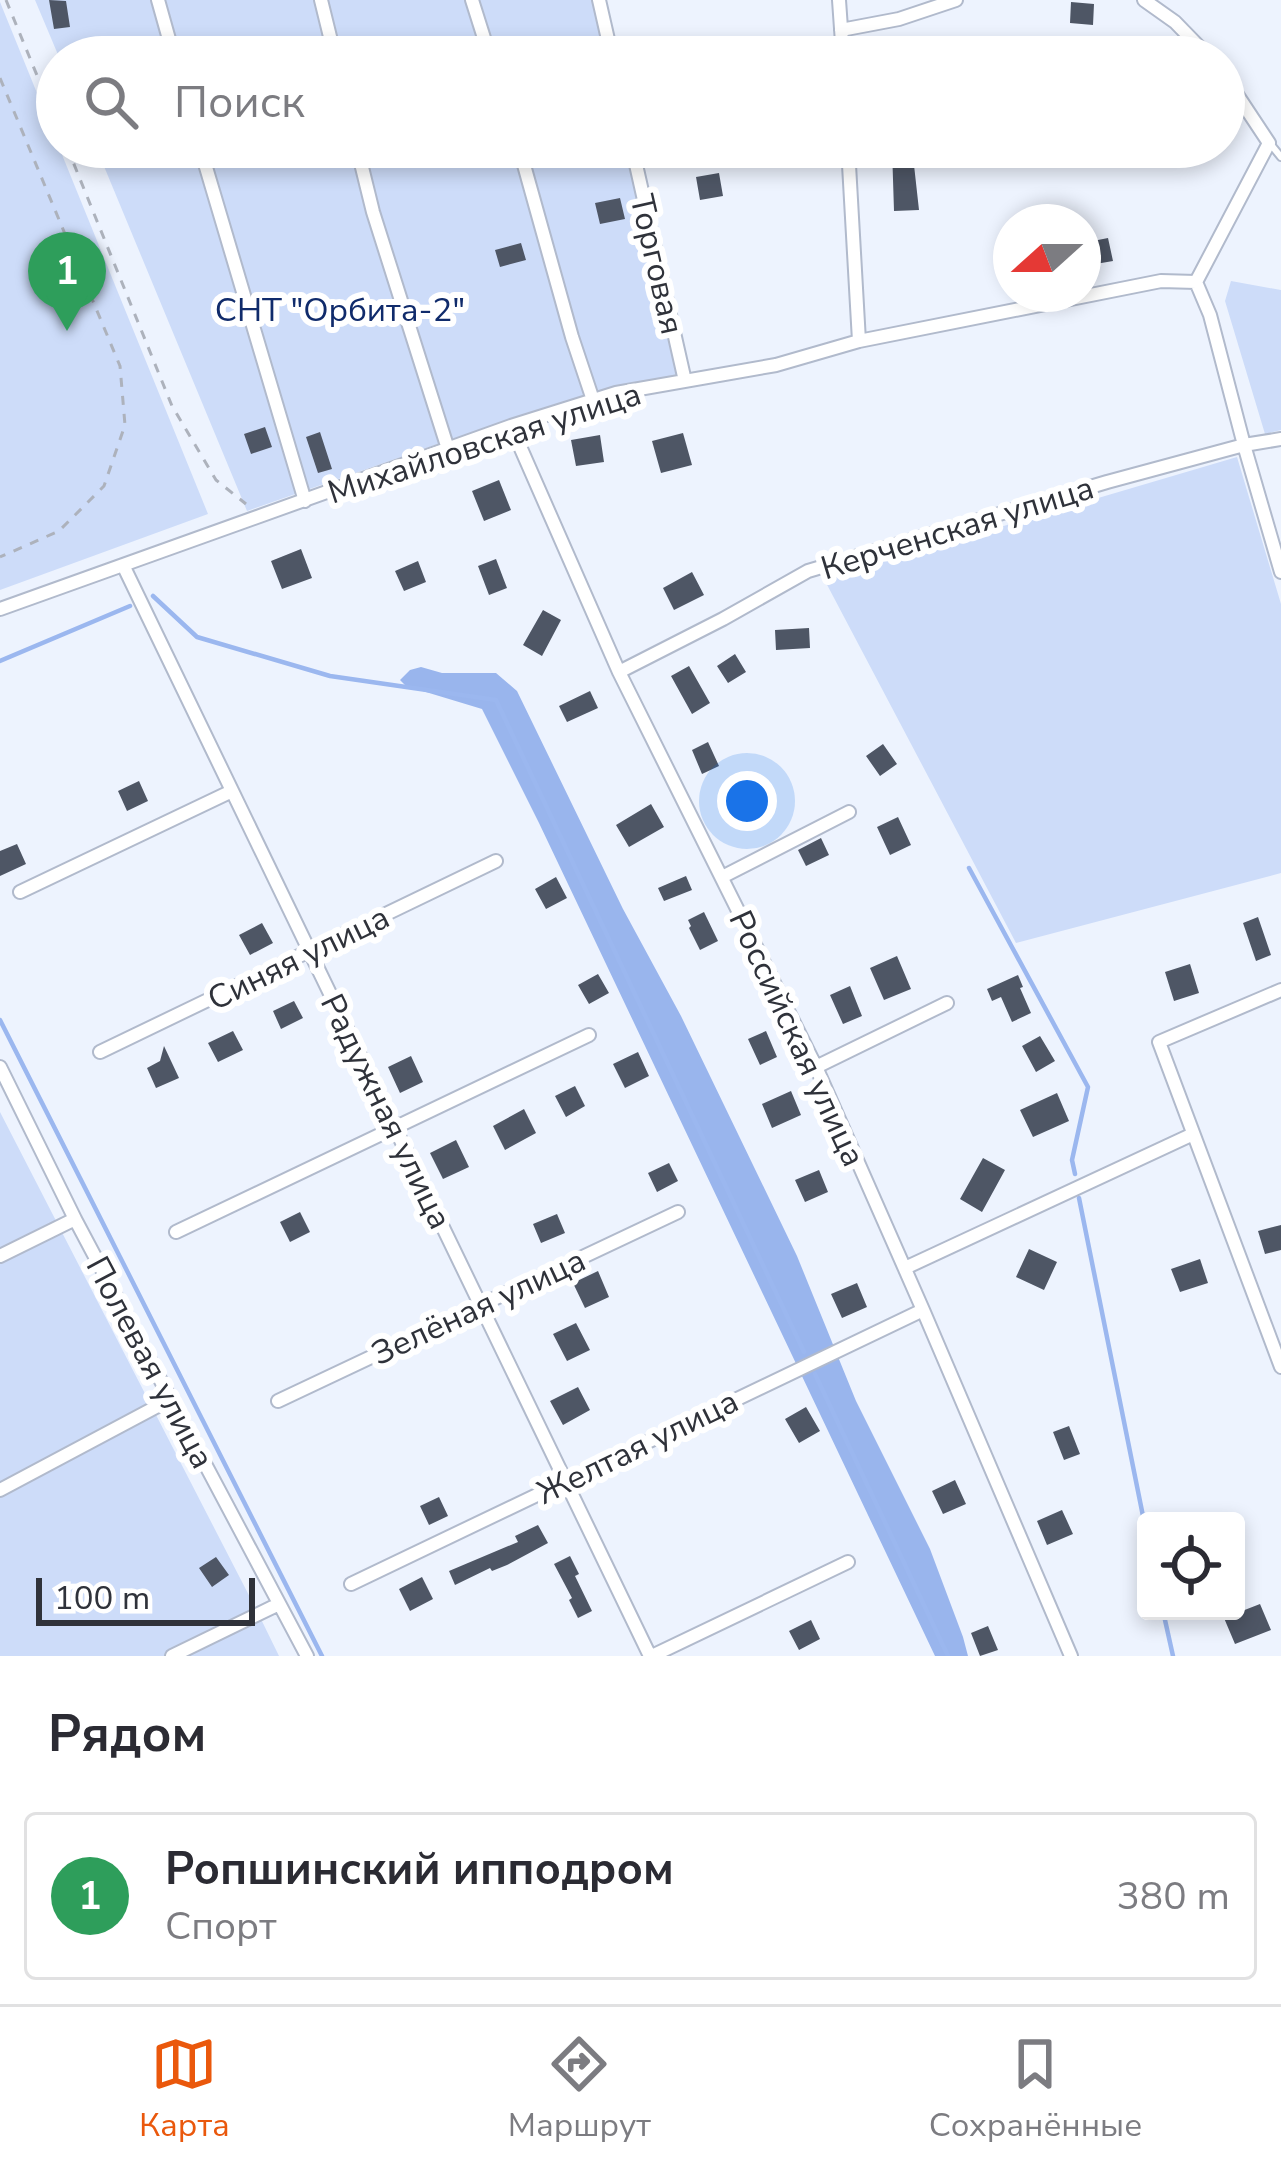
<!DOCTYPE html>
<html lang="ru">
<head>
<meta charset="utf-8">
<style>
	body { margin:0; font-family:"Nunito Sans",sans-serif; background:#f7f7f7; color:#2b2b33 }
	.controls { position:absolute; right:36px; bottom:36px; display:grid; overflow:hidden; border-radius:12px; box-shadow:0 6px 18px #0003 }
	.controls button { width:108px; height:108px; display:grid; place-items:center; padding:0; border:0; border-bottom:3px solid #e1e1e2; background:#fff; color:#2b2b33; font:60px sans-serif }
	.compass { position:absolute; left:993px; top:204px; width:108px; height:108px; border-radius:50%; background:#fff; box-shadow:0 6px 18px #0003; rotate:249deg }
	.scale { position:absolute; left:36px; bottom:30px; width:219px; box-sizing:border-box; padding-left:12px; border:6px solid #2f323a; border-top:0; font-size:33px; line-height:42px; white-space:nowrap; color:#2f323a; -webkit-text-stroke:9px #fff; paint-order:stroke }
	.you { position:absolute; left:747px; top:801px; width:42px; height:42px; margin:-30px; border:9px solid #fff; border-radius:50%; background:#1a73e8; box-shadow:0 0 0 18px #1a73e833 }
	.badge { display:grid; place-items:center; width:78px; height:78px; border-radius:50%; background:#ea580c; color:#fff; font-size:39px; font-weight:700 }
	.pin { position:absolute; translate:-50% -99px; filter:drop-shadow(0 3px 6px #0008) }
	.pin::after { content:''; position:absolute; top:63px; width:42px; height:36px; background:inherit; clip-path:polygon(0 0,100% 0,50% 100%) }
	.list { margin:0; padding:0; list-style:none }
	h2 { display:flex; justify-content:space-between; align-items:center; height:156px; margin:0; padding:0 48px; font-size:51px }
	h2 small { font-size:39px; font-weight:400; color:#7c7c81 }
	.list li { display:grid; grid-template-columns:78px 1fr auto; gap:36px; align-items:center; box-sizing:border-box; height:168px; margin:0 24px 24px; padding:0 24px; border:3px solid #e1e1e2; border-radius:12px }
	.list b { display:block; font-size:45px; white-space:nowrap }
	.list p { margin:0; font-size:39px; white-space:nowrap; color:#7c7c81 }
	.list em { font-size:39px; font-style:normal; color:#7c7c81 }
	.icon { flex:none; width:66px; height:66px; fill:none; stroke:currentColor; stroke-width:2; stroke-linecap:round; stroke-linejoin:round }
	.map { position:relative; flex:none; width:1281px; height:1656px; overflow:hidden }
	.search { position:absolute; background:#fff; box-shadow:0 6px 18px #0003; left:36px; right:36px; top:36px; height:132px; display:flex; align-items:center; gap:30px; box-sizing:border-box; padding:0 42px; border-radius:66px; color:#7c7c81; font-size:45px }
	.sheet { height:348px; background:#fff }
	nav { display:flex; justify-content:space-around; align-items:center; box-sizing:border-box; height:168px; border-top:3px solid #e1e1e2; background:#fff; font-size:33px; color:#7c7c81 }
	nav a { display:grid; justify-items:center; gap:6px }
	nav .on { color:#ea580c }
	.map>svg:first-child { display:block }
</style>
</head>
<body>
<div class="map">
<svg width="1281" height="1656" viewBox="0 0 1281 1656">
	<rect width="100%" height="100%" fill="#edf3fe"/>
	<path fill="#cddcf9" d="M35,0H593L606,57H59Z
		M0,2L208,514L0,590Z
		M96,147H627L679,376L610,388L455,438L247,511Z
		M1231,281L1281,290V430L1265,434L1225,301Z
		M1237,457L1281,604V873L1016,943L824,579Z
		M0,1112L258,1613L279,1656H0Z"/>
	<path fill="#99b5ed" d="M421,667L442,673H496L517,691L623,909L681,1016L797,1256L856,1401L930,1549L963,1637L968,1656H935L539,823L482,709L406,686L400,680L410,670Z"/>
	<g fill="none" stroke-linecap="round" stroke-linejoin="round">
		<path stroke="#9bb7ef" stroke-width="4.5" d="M153,596L197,637L330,676L496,700L804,1352
			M0,661L130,606
			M969,868L1088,1087L1072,1160L1075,1174
			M0,1020L322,1656
			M1079,1198L1146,1531
			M815,1374L948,1656
			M1163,1611L1173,1656"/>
	</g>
	<path fill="#4e5665" d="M49,0L66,1L70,27L54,29Z
		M1071,2L1094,4L1093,25L1070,23Z
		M912,147L919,210L894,211L892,148Z
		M719,173L723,196L700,200L696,177Z
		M620,198L625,219L600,224L595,203Z
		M1108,238L1113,261L1084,266L1083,243Z
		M521,243L526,260L500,267L495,250Z
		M265,427L272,447L251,454L244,434Z
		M320,432L332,469L318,473L306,437Z
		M683,433L692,465L661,473L652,441Z
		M600,435L604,462L576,466L571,440Z
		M499,480L511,510L484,521L472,491Z
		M301,549L312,578L282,589L271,561Z
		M496,559L507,588L489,595L478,566Z
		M418,561L426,582L404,591L395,571Z
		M692,572L704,595L674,610L663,588Z
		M543,610L561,620L542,656L523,645Z
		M809,628L810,648L776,650L775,630Z
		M735,654L746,672L728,683L717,666Z
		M689,666L710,703L692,714L671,676Z
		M590,691L598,708L567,722L559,706Z
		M708,742L719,766L702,774L692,750Z
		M883,744L897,764L880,776L866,756Z
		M139,781L148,801L127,811L118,791Z
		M651,804L664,827L629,847L616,825Z
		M898,817L911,845L890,855L877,827Z
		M821,838L829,855L806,866L798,850Z
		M17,844L26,864L0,876V851Z
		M686,876L692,890L664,901L658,888Z
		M556,877L567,898L546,909L535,889Z
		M704,912L718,941L700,950L689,928L691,926L688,920Z
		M1258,917L1271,955L1256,961L1243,923Z
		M262,923L273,943L250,955L239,935Z
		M897,956L911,989L884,1000L870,968Z
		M1190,964L1199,993L1174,1001L1165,972Z
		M598,974L609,993L589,1004L578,985Z
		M1018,975L1023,987L1020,988L1031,1013L1012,1022L1001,997L992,1001L987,989Z
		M850,986L862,1016L843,1024L830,995Z
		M294,1001L303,1018L281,1029L273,1011Z
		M233,1031L243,1050L218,1062L208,1043Z
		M766,1031L777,1057L760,1065L748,1039Z
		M1040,1036L1055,1061L1036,1072L1022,1046Z
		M164,1046L179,1078L156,1088L147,1068L160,1061Z
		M638,1052L649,1076L625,1088L613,1064Z
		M411,1056L423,1082L400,1093L388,1067Z
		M575,1086L585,1106L566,1117L555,1096Z
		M791,1091L801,1115L772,1128L762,1104Z
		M1057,1093L1069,1121L1033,1137L1020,1110Z
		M524,1109L536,1133L505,1150L493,1126Z
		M456,1140L469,1167L443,1179L430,1153Z
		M983,1158L1005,1170L982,1212L960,1199Z
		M669,1163L678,1181L657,1192L648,1173Z
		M819,1170L828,1192L805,1202L795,1180Z
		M300,1212L310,1232L290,1242L280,1222Z
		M557,1214L565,1233L541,1243L533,1224Z
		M1281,1225V1250L1265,1254L1258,1231Z
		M1029,1249L1057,1262L1044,1290L1016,1277Z
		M1200,1259L1208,1283L1180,1292L1171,1269Z
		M598,1271L609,1297L585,1308L573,1283Z
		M857,1283L867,1307L842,1318L831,1294Z
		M576,1323L590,1350L567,1361L553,1334Z
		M578,1387L590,1410L563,1425L550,1401Z
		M806,1407L820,1431L799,1443L785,1419Z
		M1069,1426L1080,1454L1064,1460L1053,1432Z
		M955,1480L966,1504L943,1514L932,1491Z
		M439,1497L448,1516L429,1525L420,1506Z
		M1062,1510L1073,1534L1047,1545L1037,1521Z
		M538,1525L548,1543L507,1565L492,1571L490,1568L455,1585L449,1571L518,1542L515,1536Z
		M570,1556L579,1574L575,1576L592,1611L578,1618L569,1600L572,1598L554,1564Z
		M216,1557L229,1575L212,1587L199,1568Z
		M422,1577L433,1599L410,1611L399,1589Z
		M1260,1604L1271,1630L1235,1644L1224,1618Z
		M811,1620L820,1639L799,1650L789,1631Z
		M988,1626L998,1650L980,1656L971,1633Z"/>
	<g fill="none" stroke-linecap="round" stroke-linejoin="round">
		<defs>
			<path id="lane" d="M1272,146L1281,157"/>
			<path id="street" d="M158,0L174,57
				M321,0L335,57
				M472,0L490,57
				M599,0L612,57
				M839,0L843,57
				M1144,0L1175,22L1209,57
				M841,30L899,19L956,0
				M1224,75L1269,143L1196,282L1210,315L1244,445L1281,439
				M200,147L305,501
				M357,147L373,212L448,449
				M519,147L572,337L593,400
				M632,147L685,381
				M848,147L859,341
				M511,426L619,672L816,1067L923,1310L1071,1656
				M123,565L650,1656
				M0,609L511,426L616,393L776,365L859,341L1161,281L1196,282
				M619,672L723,619L808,571L1107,482L1244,445L1281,572
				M722,877L849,812
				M20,892L232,791
				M1281,990L1159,1042L1281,1367
				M100,1052L496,861
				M0,1067L75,1219L307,1656
				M816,1067L947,1003
				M176,1232L589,1035
				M0,1256L75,1219
				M905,1268L1191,1135
				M278,1401L678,1212
				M0,1490L171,1399
				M351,1584L923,1310
				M172,1656L279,1604
				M652,1656L848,1562"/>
		</defs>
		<use href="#lane" stroke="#b1bacc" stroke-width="10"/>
		<use href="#street" stroke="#b1bacc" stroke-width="16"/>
		<path stroke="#adb2bc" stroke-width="3" stroke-dasharray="9 9" stroke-linecap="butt" d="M6,0L57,124
			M0,78L120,366L125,425L104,486L59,531L0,557
			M67,147L172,406L216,480L246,504"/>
		<use href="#lane" stroke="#fff" stroke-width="6"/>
		<use href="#street" stroke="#fff" stroke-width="12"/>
	</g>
	<g text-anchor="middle" stroke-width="12" stroke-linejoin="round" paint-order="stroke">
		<g font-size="33" fill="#2f323a" stroke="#fff">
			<text transform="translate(658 264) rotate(77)" y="12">Торговая</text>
			<text transform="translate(484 442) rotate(-18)" y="12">Михайловская улица</text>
			<text transform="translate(957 527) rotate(-17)" y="12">Керченская улица</text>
			<text transform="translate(298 957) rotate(-26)" y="12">Синяя улица</text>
			<text transform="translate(798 1038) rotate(65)" y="12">Российская улица</text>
			<text transform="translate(387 1111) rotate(64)" y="12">Радужная улица</text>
			<text transform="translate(478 1306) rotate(-25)" y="12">Зелёная улица</text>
			<text transform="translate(151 1362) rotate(62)" y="12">Полевая улица</text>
			<text transform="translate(637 1446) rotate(-26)" y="12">Желтая улица</text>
		</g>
		<g font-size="33" fill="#102b6b" stroke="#fff">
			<text x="340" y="321">СНТ "Орбита-2"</text>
		</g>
	</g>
</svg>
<div class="controls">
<button><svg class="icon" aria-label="locate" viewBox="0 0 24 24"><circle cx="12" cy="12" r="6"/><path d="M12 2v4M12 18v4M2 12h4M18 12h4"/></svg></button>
</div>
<svg class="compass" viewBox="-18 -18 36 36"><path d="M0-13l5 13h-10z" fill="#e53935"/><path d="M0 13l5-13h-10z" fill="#7c7c81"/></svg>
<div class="scale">100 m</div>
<div class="you"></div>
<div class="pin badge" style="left:67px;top:331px;background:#2e9e5b">1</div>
<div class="search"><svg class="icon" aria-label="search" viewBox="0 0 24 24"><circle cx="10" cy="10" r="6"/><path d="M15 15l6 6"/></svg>Поиск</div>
</div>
<section class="sheet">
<h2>Рядом<small></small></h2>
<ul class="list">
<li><span class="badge" style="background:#2e9e5b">1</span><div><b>Ропшинский ипподром</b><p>Спорт</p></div><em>380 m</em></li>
</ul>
</section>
<nav>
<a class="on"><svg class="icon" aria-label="map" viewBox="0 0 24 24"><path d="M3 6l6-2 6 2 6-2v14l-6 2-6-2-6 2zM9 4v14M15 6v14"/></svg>Карта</a>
<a><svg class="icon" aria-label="directions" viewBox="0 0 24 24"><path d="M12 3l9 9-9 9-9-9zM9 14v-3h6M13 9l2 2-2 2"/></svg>Маршрут</a>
<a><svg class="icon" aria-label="saved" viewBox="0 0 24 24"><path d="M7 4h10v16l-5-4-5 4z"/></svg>Сохранённые</a>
</nav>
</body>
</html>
